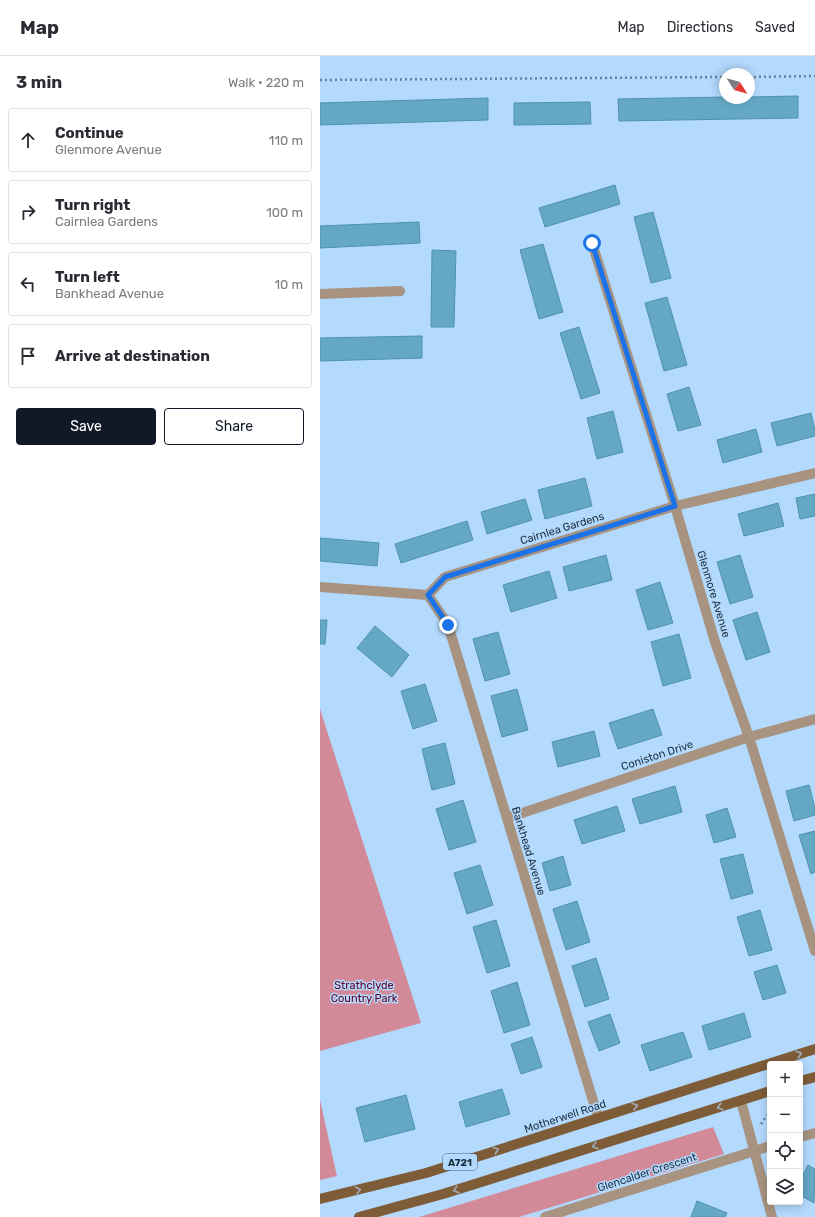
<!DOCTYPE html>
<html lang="en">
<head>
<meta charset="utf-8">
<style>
	body { margin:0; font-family:Rubik,sans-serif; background:#f7f7f7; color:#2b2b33 }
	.controls { position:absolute; right:12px; bottom:12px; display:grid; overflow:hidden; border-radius:4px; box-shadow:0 2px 10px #0003 }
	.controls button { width:36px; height:36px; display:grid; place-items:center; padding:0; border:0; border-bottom:1px solid #e1e1e2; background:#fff; color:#2b2b33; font:20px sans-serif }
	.compass { position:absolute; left:399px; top:12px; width:36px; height:36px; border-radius:50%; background:#fff; box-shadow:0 2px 10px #0003; rotate:127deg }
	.stop { position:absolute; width:12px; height:12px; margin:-9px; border:3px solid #1a73e8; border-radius:50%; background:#fff }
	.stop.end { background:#1a73e8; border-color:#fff; box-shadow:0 1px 4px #0008 }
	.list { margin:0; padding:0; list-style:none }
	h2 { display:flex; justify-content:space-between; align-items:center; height:52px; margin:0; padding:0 16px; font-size:17px }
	h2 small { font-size:13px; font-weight:400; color:#7c7c81 }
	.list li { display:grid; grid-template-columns:26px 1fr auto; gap:12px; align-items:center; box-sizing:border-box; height:64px; margin:0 8px 8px; padding:0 8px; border:1px solid #e1e1e2; border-radius:4px }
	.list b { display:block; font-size:15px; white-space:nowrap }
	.list p { margin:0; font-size:13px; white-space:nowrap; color:#7c7c81 }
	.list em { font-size:13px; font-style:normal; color:#7c7c81 }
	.actions { display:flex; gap:8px; padding:12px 16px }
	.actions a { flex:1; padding:9px 0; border:1px solid #111827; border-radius:4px; text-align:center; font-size:14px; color:#111827 }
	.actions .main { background:#111827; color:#fff }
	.icon { flex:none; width:22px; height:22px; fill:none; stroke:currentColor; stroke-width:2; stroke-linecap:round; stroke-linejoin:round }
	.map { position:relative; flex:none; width:495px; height:1161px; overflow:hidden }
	header { display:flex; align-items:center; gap:24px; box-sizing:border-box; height:56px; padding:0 20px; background:#fff; border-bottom:1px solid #e1e1e2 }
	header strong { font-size:19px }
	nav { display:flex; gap:22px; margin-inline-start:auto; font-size:14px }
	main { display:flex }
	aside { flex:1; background:#fff }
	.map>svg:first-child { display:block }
</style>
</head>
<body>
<header>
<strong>Map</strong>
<nav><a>Map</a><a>Directions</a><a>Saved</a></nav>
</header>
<main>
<aside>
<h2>3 min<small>Walk · 220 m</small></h2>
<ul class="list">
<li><svg class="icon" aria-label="ahead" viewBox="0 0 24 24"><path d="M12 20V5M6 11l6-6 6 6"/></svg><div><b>Continue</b><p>Glenmore Avenue</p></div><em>110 m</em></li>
<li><svg class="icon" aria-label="right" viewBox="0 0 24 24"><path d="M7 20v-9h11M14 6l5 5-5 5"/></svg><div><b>Turn right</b><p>Cairnlea Gardens</p></div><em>100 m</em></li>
<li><svg class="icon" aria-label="left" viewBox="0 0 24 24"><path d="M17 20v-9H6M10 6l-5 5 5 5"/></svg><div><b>Turn left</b><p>Bankhead Avenue</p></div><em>10 m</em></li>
<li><svg class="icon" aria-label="arrive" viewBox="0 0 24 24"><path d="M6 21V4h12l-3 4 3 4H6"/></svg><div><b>Arrive at destination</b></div></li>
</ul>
<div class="actions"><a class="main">Save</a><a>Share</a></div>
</aside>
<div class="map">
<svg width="495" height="1161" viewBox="0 0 495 1161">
	<rect width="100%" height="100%" fill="#b3d9fd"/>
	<path fill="#d38a98" d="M0,653L101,967L0,995Z
		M0,1044L17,1120L0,1124Z
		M393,1071L404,1098L199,1161H99Z"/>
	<path fill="#64a8c5" stroke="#4e92ae" d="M478,40V62L299,65L298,43L405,41L429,42V41Z
		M168,42V64L0,69V47Z
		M270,46L271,68L194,69V47Z
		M295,129L300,148L225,171L219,152Z
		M333,156L351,222L331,227L314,161Z
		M99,166L100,187L0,192V170Z
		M223,188L243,256L219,263L200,194Z
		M112,194L136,195L134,271H111Z
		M347,241L367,309L344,315L325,247Z
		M259,271L280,337L261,343L240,277Z
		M102,280V302L0,305V282Z
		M369,331L381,369L358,375L347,338Z
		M293,355L303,396L277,403L267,362Z
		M491,357L495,374V380L457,390L451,367Z
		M436,373L442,396L403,407L397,384Z
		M265,422L272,450L225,463L218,434Z
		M495,438V460L480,463L476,442Z
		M205,443L212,464L167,478L161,456Z
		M458,447L464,470L424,480L418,458Z
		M147,465L153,484L81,507L75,488Z
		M0,482L59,487L57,510L0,505Z
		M286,499L292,524L249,535L243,511Z
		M420,499L433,541L410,548L397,506Z
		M229,515L237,542L191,556L183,529Z
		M340,526L353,567L328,574L316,534Z
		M437,556L450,596L426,604L413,564Z
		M0,564H7L5,588H0Z
		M55,570L89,599L72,621L37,592Z
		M178,576L190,618L165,625L153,583Z
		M359,578L371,622L343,630L331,586Z
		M105,628L117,665L93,673L81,635Z
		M197,633L208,674L182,681L171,640Z
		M333,653L342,679L298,693L289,667Z
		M274,675L280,700L238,711L232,686Z
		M125,687L135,728L112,734L102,693Z
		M489,729L495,752V759L474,765L466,735Z
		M355,730L362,756L320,768L312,743Z
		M143,744L156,786L129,794L116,753Z
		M297,750L305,775L262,788L254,764Z
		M407,752L416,781L394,787L386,759Z
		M495,775V816L491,818L479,779Z
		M423,798L433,837L411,843L400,803Z
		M243,800L251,829L230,835L222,807Z
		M160,809L173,849L147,858L134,817Z
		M257,845L270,886L246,894L233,853Z
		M440,854L452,894L429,900L417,861Z
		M176,864L190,910L167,917L153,871Z
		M276,902L289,943L265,951L252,910Z
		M457,909L466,937L443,944L434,916Z
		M197,926L210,969L184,977L171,935Z
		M424,957L431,981L389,994L382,970Z
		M290,958L300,987L279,995L268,966Z
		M363,976L372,1001L330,1015L321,989Z
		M212,981L222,1011L201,1018L191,988Z
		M182,1033L190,1058L146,1071L139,1046Z
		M86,1039L95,1073L45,1086L36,1052Z
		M488,1109L495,1113L494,1147L480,1139V1124Z
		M377,1145L407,1157L405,1161H371Z"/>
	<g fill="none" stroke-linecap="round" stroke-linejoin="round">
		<path stroke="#65829c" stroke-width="2.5" stroke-dasharray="2 3" stroke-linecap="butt" d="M429,21L495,20
			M0,24L405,21
			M441,1068L450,1055"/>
		<path stroke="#a79380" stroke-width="10" d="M272,187L355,450L395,586L429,681L495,895
			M0,238L80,235
			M0,531L108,539
			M108,539L128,569L278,1061
			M108,539L125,521L355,450L495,417
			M187,762L429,681L495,663
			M421,1045L452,1161
			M480,1081L495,1077
			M225,1161L450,1090"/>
		<path stroke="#7f5c38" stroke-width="10" d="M480,1025L495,1021
			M0,1143L106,1117L495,993
			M39,1161L123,1138L450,1035"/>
	</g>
	<defs><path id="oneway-chevron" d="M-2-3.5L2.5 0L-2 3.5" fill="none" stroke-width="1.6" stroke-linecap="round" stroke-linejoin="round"/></defs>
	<g stroke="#a1adb8">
		<use href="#oneway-chevron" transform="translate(479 998) rotate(-17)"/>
		<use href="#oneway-chevron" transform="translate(315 1050) rotate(-17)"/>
		<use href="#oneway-chevron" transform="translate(400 1051) rotate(162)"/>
		<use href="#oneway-chevron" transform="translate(275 1090) rotate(163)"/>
		<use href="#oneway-chevron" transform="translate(176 1094) rotate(-18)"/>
		<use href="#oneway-chevron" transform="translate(38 1134) rotate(-14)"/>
		<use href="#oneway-chevron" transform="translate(136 1134) rotate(163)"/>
	</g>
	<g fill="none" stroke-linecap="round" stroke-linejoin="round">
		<path stroke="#1a73e8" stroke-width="5" d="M128,569L108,539L125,521L355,450L272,187"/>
	</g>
	<g text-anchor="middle" stroke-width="3" stroke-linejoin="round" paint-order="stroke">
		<rect fill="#b3d9fd" stroke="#496178" stroke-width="1" x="123" y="1098" width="34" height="16" rx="3"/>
		<g font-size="10" font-weight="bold" fill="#1b2e3f">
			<text x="140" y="1110">A721</text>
		</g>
		<g font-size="11" fill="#1b2e3f" stroke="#b3d9fd">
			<text transform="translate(242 472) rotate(-17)" y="4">Cairnlea Gardens</text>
			<text transform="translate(394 538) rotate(73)" y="4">Glenmore Avenue</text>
			<text transform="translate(337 699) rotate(-18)" y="4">Coniston Drive</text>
			<text transform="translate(209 795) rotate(73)" y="4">Bankhead Avenue</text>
			<text transform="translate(245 1060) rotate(-18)" y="4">Motherwell Road</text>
			<text transform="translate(327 1116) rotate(-18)" y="4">Glencalder Crescent</text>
		</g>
		<g font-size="11" fill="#5e0025" stroke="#b3d9fd">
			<text x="44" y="933">Strathclyde<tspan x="44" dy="13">Country Park</tspan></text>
		</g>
	</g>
</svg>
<div class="controls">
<button>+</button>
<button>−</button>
<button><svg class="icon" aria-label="locate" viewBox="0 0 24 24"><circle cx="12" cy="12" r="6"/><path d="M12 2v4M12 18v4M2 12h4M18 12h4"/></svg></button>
<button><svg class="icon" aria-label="layers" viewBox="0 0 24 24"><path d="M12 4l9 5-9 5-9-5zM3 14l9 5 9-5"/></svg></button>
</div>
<svg class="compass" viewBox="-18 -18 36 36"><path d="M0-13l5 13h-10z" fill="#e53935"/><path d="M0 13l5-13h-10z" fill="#7c7c81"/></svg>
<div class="stop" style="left:272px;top:187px"></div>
<div class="stop end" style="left:128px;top:569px"></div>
</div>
</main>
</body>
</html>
